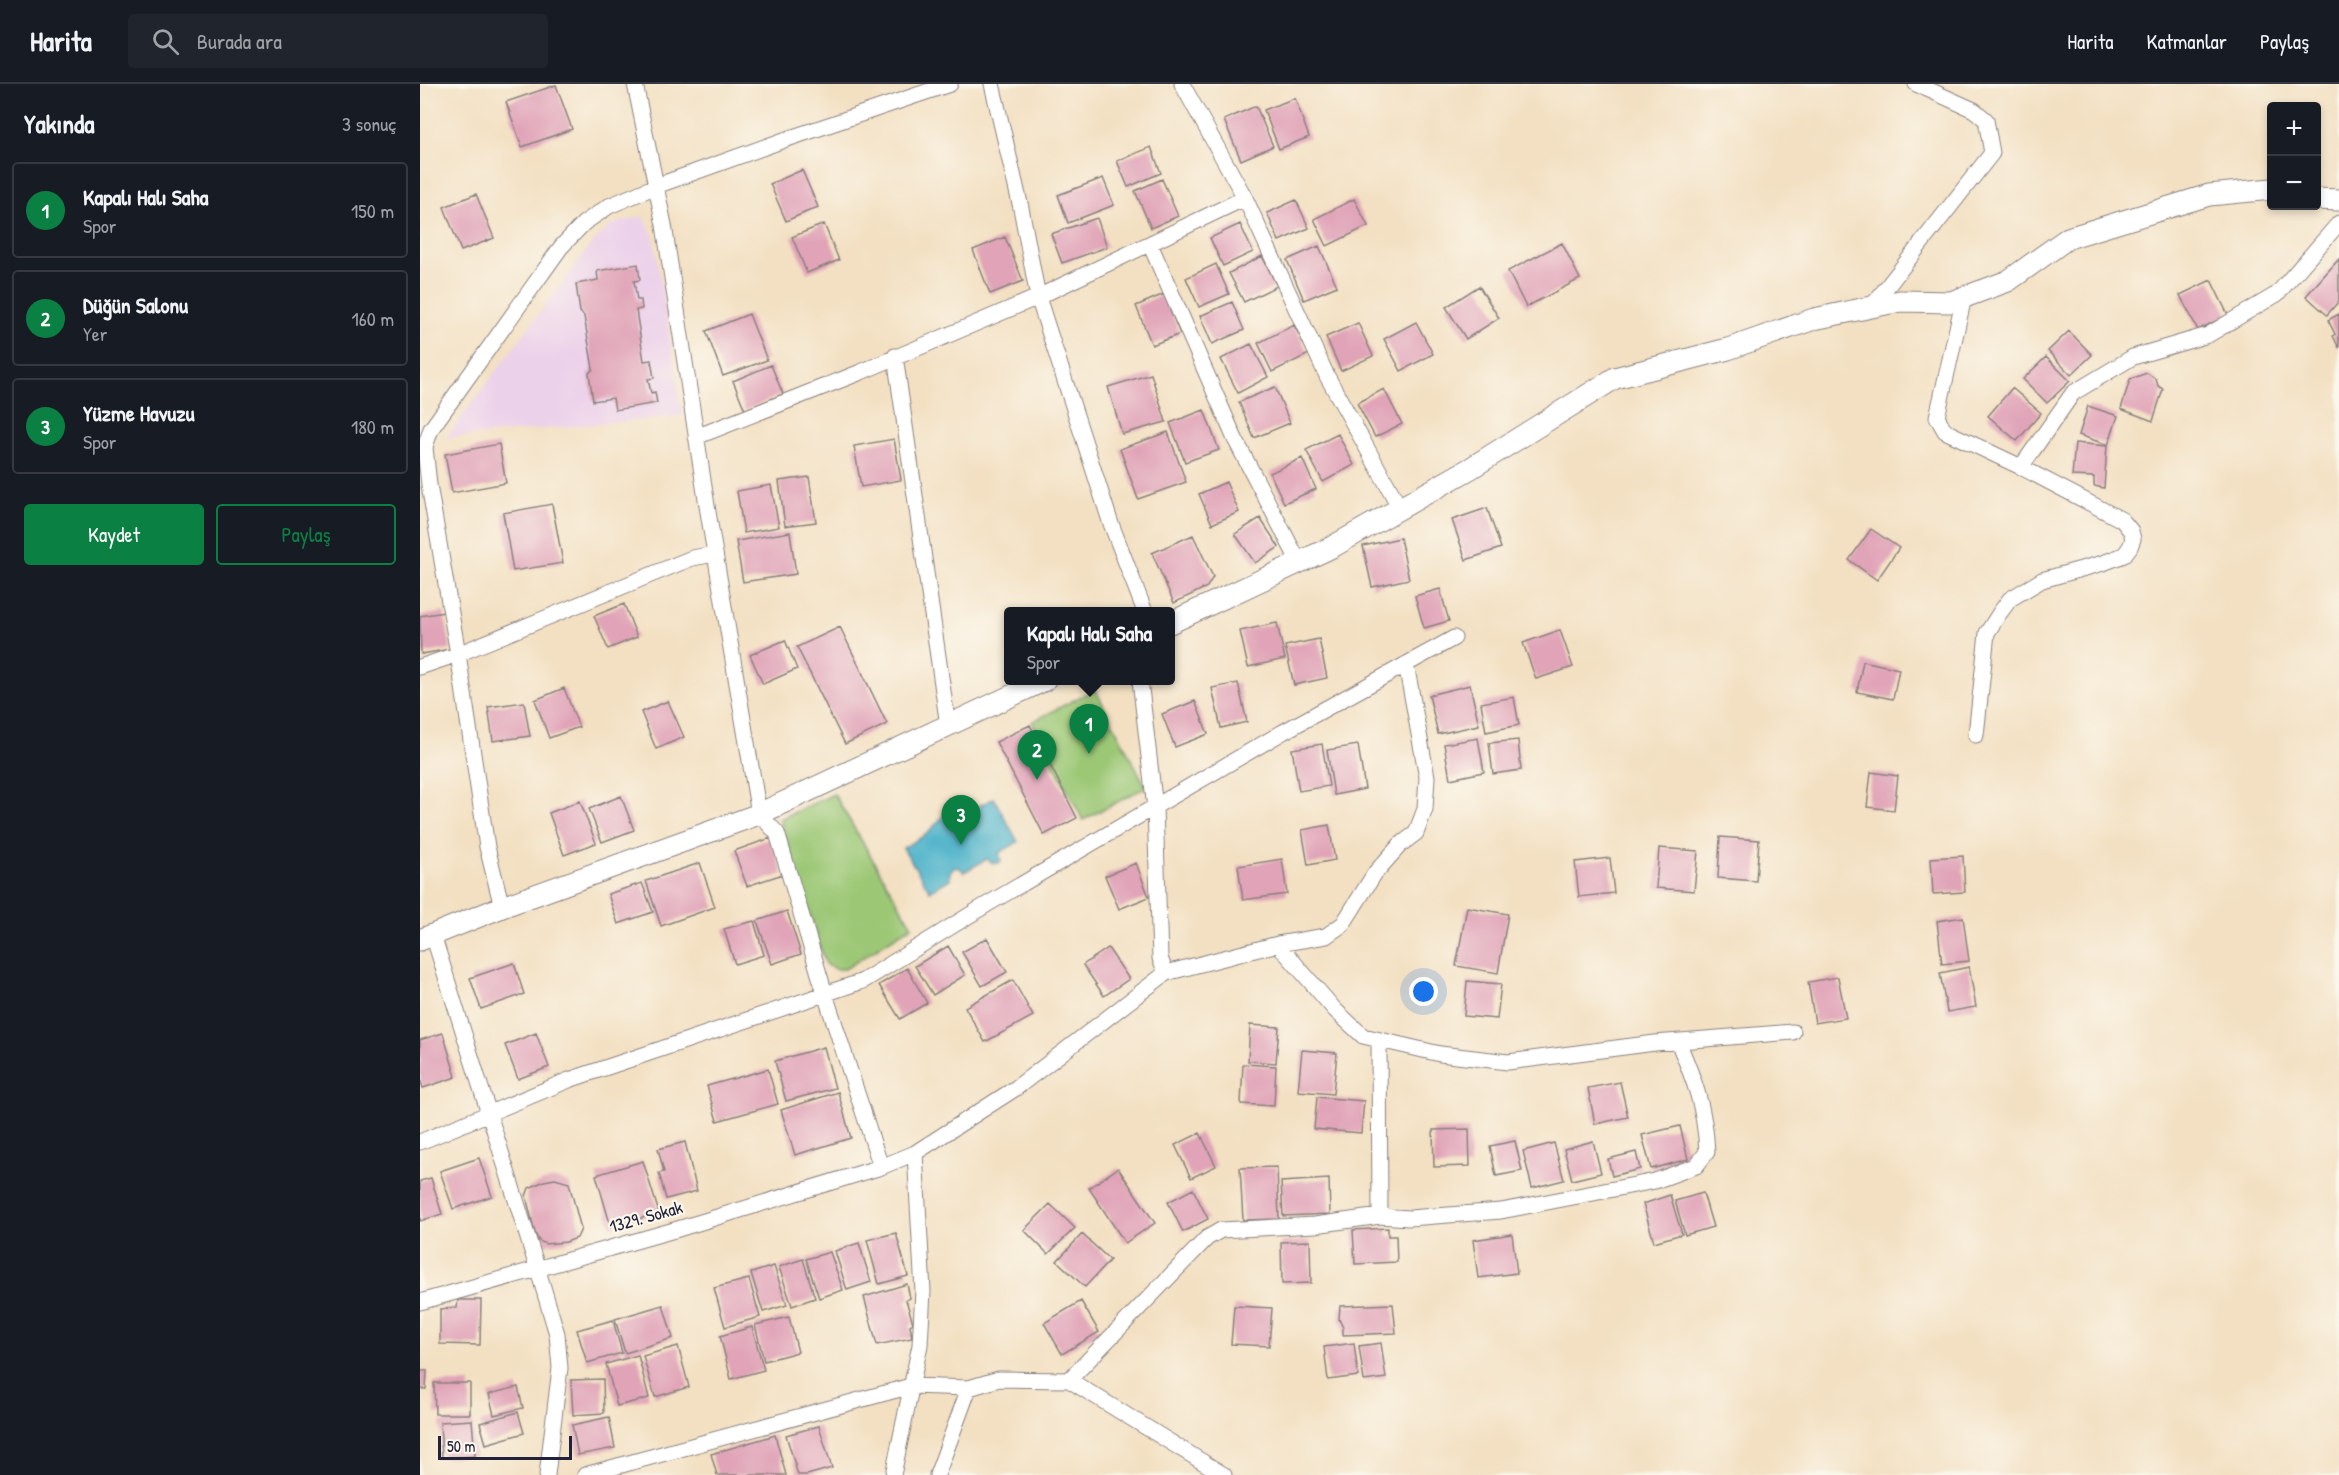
<!DOCTYPE html>
<html lang="tr">
<head>
<meta charset="utf-8">
<style>
	body { margin:0; font-family:"Patrick Hand",sans-serif; background:#20242c; color:#f1f3f6 }
	.controls { position:absolute; right:18px; top:18px; display:grid; overflow:hidden; border-radius:6px; box-shadow:0 3px 9px #0003 }
	.controls button { width:54px; height:54px; display:grid; place-items:center; padding:0; border:0; border-bottom:2px solid #363941; background:#171b24; color:#f1f3f6; font:30px sans-serif }
	.scale { position:absolute; left:18px; bottom:15px; width:134px; box-sizing:border-box; padding-left:6px; border:3px solid #22223b; border-top:0; font-size:16px; line-height:21px; white-space:nowrap; color:#22223b; -webkit-text-stroke:4px #fbf7ec; paint-order:stroke }
	.you { position:absolute; left:1004px; top:908px; width:21px; height:21px; margin:-15px; border:4px solid #fff; border-radius:50%; background:#1a73e8; box-shadow:0 0 0 9px #1a73e833 }
	.badge { display:grid; place-items:center; width:39px; height:39px; border-radius:50%; background:#0b8043; color:#fff; font-size:20px; font-weight:700 }
	.pin { position:absolute; translate:-50% -50px; filter:drop-shadow(0 2px 3px #0008) }
	.pin::after { content:''; position:absolute; top:32px; width:21px; height:18px; background:inherit; clip-path:polygon(0 0,100% 0,50% 100%) }
	.popup { position:absolute; left:584px; top:523px; width:171px; height:78px; box-sizing:border-box; display:grid; place-content:center; border-radius:6px; background:#171b24; filter:drop-shadow(0 2px 4px #0005); font-size:20px; white-space:nowrap; color:#9ea1a6 }
	.popup b { font-size:22px; color:#f1f3f6 }
	.popup::after { content:''; position:absolute; left:50%; top:100%; margin-left:-12px; border:12px solid transparent; border-top-color:#171b24 }
	.list { margin:0; padding:0; list-style:none }
	h2 { display:flex; justify-content:space-between; align-items:center; height:78px; margin:0; padding:0 24px; font-size:26px }
	h2 small { font-size:20px; font-weight:400; color:#9ea1a6 }
	.list li { display:grid; grid-template-columns:39px 1fr auto; gap:18px; align-items:center; box-sizing:border-box; height:96px; margin:0 12px 12px; padding:0 12px; border:2px solid #363941; border-radius:6px }
	.list b { display:block; font-size:22px; white-space:nowrap }
	.list p { margin:0; font-size:20px; white-space:nowrap; color:#9ea1a6 }
	.list em { font-size:20px; font-style:normal; color:#9ea1a6 }
	.actions { display:flex; gap:12px; padding:18px 24px }
	.actions a { flex:1; padding:14px 0; border:2px solid #0b8043; border-radius:6px; text-align:center; font-size:21px; color:#0b8043 }
	.actions .main { background:#0b8043; color:#fff }
	.icon { flex:none; width:33px; height:33px; fill:none; stroke:currentColor; stroke-width:2; stroke-linecap:round; stroke-linejoin:round }
	.map { position:relative; flex:none; width:1919px; height:1391px; overflow:hidden }
	header { display:flex; align-items:center; gap:36px; box-sizing:border-box; height:84px; padding:0 30px; background:#171b24; border-bottom:2px solid #363941 }
	header strong { font-size:28px }
	nav { display:flex; gap:33px; margin-inline-start:auto; font-size:21px }
	.search { width:420px; height:54px; background:#20242c; display:flex; align-items:center; gap:15px; box-sizing:border-box; padding:0 21px; border-radius:6px; color:#9ea1a6; font-size:22px }
	main { display:flex }
	aside { flex:1; background:#171b24 }
	.map>svg:first-child { display:block }
</style>
</head>
<body>
<header>
<strong>Harita</strong>
<div class="search"><svg class="icon" aria-label="search" viewBox="0 0 24 24"><circle cx="10" cy="10" r="6"/><path d="M15 15l6 6"/></svg>Burada ara</div>
<nav><a>Harita</a><a>Katmanlar</a><a>Paylaş</a></nav>
</header>
<main>
<aside>
<h2>Yakında<small>3 sonuç</small></h2>
<ul class="list">
<li><span class="badge">1</span><div><b>Kapalı Halı Saha</b><p>Spor</p></div><em>150 m</em></li>
<li><span class="badge">2</span><div><b>Düğün Salonu</b><p>Yer</p></div><em>160 m</em></li>
<li><span class="badge">3</span><div><b>Yüzme Havuzu</b><p>Spor</p></div><em>180 m</em></li>
</ul>
<div class="actions"><a class="main">Kaydet</a><a>Paylaş</a></div>
</aside>
<div class="map">
<svg width="1919" height="1391" viewBox="0 0 1919 1391">
	<rect width="100%" height="100%" fill="#fbf7ec"/>
	<filter id="ink" filterUnits="userSpaceOnUse"><feTurbulence type="fractalNoise" baseFrequency=".0167" numOctaves="2"/><feDisplacementMap in="SourceGraphic" scale="12" xChannelSelector="R" yChannelSelector="G"/><feConvolveMatrix kernelMatrix="1 2 1 2 8 2 1 2 1" color-interpolation-filters="sRGB"/></filter>
	<filter id="wash" filterUnits="userSpaceOnUse"><feTurbulence type="fractalNoise" baseFrequency=".008" numOctaves="4" result="noise"/><feDisplacementMap in="SourceGraphic" scale="24" xChannelSelector="R" yChannelSelector="G"/><feGaussianBlur stdDeviation="1.35" result="paint"/><feColorMatrix in="noise" values="0 0 0 0 0 0 0 0 0 0 0 0 0 0 0 0 0 1.4 0 .05"/><feComposite in="paint" operator="in"/></filter>
	<g filter="url(#wash)">
		<rect width="100%" height="100%" fill="#f3e0c2"/>
		<path fill="#ecd1ea" d="M223,132L233,151L263,332L26,354L172,159L191,141Z"/>
		<path fill="#9cc876" stroke="#5f7558" stroke-width="1.5" d="M675,605L726,703L663,736L612,638Z
			M414,710L492,842L425,885H416L406,881L360,735Z"/>
		<path fill="#4ab1c9" stroke="#366a82" stroke-width="1.5" d="M574,714L598,758L579,769L581,777C575,782 573,779 567,775L544,788L540,784L536,783L530,787V795L510,807L483,764L507,750L525,730L540,727H550Z"/>
		<g id="blocks">
			<path fill="#e0a3b7" d="M136,1L152,45L102,63L86,18Z
				M875,14L889,53L859,65L844,26Z
				M836,22L853,62L821,76L804,36Z
				M731,63L741,89L708,103L697,77Z
				M382,86L398,123L366,137L350,100Z
				M683,94L694,121L648,139L638,111Z
				M742,95L758,132L731,144L715,107Z
				M56,110L74,154L41,167L24,123Z
				M934,115L948,142L907,162L894,135Z
				M876,116L889,144L859,157L847,129Z
				M677,134L687,163L642,179L631,150Z
				M404,140L419,176L387,189L372,153Z
				M820,140L833,168L803,182L790,154Z
				M585,153L603,197L570,210L553,166Z
				M1142,159L1160,195L1106,223L1088,187Z
				M899,162L917,202L884,216L867,176Z
				M842,172L857,202L824,218L809,189Z
				M1919,175V217L1907,231L1886,212Z
				M218,180L220,196L214,197L217,216H221L222,225L216,226L224,277L231,276L234,294L228,295L231,309L235,308L237,319L195,326L193,314L173,317L169,289L173,285L164,232L160,228L156,200L178,196L177,187Z
				M796,180L809,210L779,223L766,194Z
				M1791,196L1808,231L1778,246L1760,211Z
				M1059,202L1079,234L1046,255L1026,223Z
				M744,210L760,250L732,261L716,222Z
				M812,218L824,246L792,260L780,232Z
				M329,230L347,276L303,292L286,247Z
				M1919,230V264L1913,252L1915,250L1908,236Z
				M996,238L1013,270L981,287L964,255Z
				M938,239L953,272L921,287L906,253Z
				M874,241L889,270L852,288L838,259Z
				M1649,247L1672,271L1651,291L1628,267Z
				M831,260L848,293L818,309L801,275Z
				M1626,273L1650,297L1627,319L1603,295Z
				M351,281L363,310L325,326L313,297Z
				M1727,289L1736,295L1738,302L1743,305L1733,337L1701,325L1710,295Z
				M731,290L746,338L702,350L688,303Z
				M855,303L870,339L834,354L819,318Z
				M1592,304L1621,329L1597,357L1568,332Z
				M964,305L982,340L955,353L937,319Z
				M1668,322L1698,332L1688,361L1659,351Z
				M784,326L799,366L765,378L750,339Z
				M748,348L766,398L718,415L700,365Z
				M918,350L934,381L903,398L886,366Z
				M474,355L481,396L441,403L434,362Z
				M1655,359L1687,362L1684,404L1674,402V393L1652,392Z
				M79,360L86,399L32,409L25,370Z
				M882,374L896,405L864,419L850,389Z
				M389,393L396,438L365,442L359,397Z
				M806,398L819,428L792,440L779,410Z
				M351,401L359,443L324,449L317,407Z
				M132,420L143,479L93,487L83,429Z
				M1067,424L1081,464L1046,476L1032,436Z
				M840,434L859,463L835,479L815,450Z
				M1451,445L1479,464L1457,496L1429,476Z
				M370,448L376,490L323,498L316,457Z
				M773,451L793,493L787,503L754,519L732,469Z
				M980,454L989,495L952,503L943,462Z
				M1020,505L1029,537L1004,544L995,512Z
				M204,520L217,553L188,565L174,532Z
				M24,528L31,565L1,570L0,532Z
				M857,539L865,575L828,583L820,547Z
				M420,543L467,640L425,660L377,563Z
				M1140,546L1153,583L1116,595L1103,559Z
				M899,555L907,594L874,601L865,562Z
				M365,556L377,585L343,600L330,571Z
				M1443,577L1479,585L1473,615L1437,608Z
				M818,599L827,638L801,644L792,604Z
				M1050,601L1059,641L1018,650L1009,611Z
				M144,604L159,643L129,654L115,616Z
				M1094,613L1099,641L1066,648L1061,619Z
				M248,617L264,653L236,665L221,628Z
				M775,617L788,650L755,663L742,630Z
				M104,618L110,652L73,657L68,623Z
				M610,641L657,734L624,751L576,658Z
				M1058,654L1064,688L1030,695L1024,660Z
				M1098,656L1101,686L1073,690L1069,659Z
				M902,660L909,702L879,707L872,665Z
				M938,661L945,705L914,711L907,666Z
				M1451,688L1478,692L1474,726L1447,723Z
				M201,712L214,746L182,758L169,725Z
				M160,717L176,759L144,771L129,729Z
				M909,741L915,776L888,781L882,746Z
				M1300,753L1339,756L1336,797L1298,794Z
				M351,754L363,790L327,802L314,767Z
				M1239,764L1278,767L1274,807L1236,804Z
				M1543,772L1545,808L1513,810L1511,774Z
				M1190,774L1194,809L1159,813L1155,778Z
				M862,775L867,810L823,816L818,782Z
				M280,779L295,823L241,842L226,797Z
				M716,779L729,813L699,825L685,792Z
				M222,799L233,828L198,840L188,810Z
				M1047,823L1088,830L1078,889L1036,882Z
				M367,827L381,870L352,880L337,837Z
				M1543,833L1549,877L1522,880L1517,837Z
				M334,837L344,871L315,880L304,845Z
				M567,854L587,888L562,902L542,868Z
				M528,862L545,891L513,911L495,882Z
				M688,864L709,895L684,912L663,881Z
				M94,879L104,910L61,925L50,894Z
				M1549,883L1556,923L1527,928L1520,889Z
				M487,884L507,919L480,935L459,901Z
				M1418,893L1426,934L1395,939L1388,898Z
				M593,896L613,932L565,958L545,923Z
				M1047,897L1081,900L1077,935L1044,932Z
				M830,941L859,943L856,979L828,977Z
				M23,949L36,993L3,1004L0,995V956Z
				M116,949L129,983L98,995L85,961Z
				M404,963L415,1004L366,1017L355,977Z
				M882,966L917,969L913,1010L878,1007Z
				M823,980L856,982L854,1022L821,1020Z
				M348,985L358,1020L297,1037L287,1002Z
				M1200,998L1208,1033L1175,1040L1168,1004Z
				M418,1008L431,1054L375,1071L361,1026Z
				M897,1013L944,1017L941,1049L894,1045Z
				M1260,1042L1268,1075L1231,1085L1222,1051Z
				M1049,1045L1050,1082L1014,1083L1013,1046Z
				M780,1049L796,1082L771,1094L755,1061Z
				M1095,1057L1102,1087L1076,1092L1070,1062Z
				M1173,1057L1181,1089L1152,1096L1144,1065Z
				M265,1058L277,1107L246,1115L239,1089L244,1088L238,1065Z
				M1134,1059L1144,1096L1112,1104L1103,1067Z
				M1216,1068L1220,1085L1192,1092L1188,1075Z
				M59,1074L72,1112L33,1125L20,1087Z
				M223,1077L239,1129L191,1143L176,1091Z
				M857,1083L859,1135L823,1136L820,1084Z
				M698,1084L735,1139L705,1159L669,1104Z
				M11,1094L22,1130L0,1137V1097Z
				M135,1095L149,1099L161,1145L157,1154L146,1158L126,1160L119,1157L115,1149L106,1112L109,1104L124,1097Z
				M909,1095L910,1130L863,1132L861,1098Z
				M773,1105L788,1135L763,1148L748,1118Z
				M1283,1109L1293,1143L1265,1151L1255,1117Z
				M1250,1111L1262,1150L1234,1158L1223,1120Z
				M630,1120L655,1144L628,1170L604,1146Z
				M968,1144V1152H976L977,1178L935,1180L933,1146Z
				M476,1149L488,1192L459,1200L447,1156Z
				M662,1150L690,1176L665,1203L637,1177Z
				M1092,1150L1097,1189L1058,1194L1053,1156Z
				M890,1157L891,1199L862,1200L861,1158Z
				M439,1159L451,1198L427,1206L415,1167Z
				M410,1168L423,1206L399,1214L386,1175Z
				M383,1175L395,1214L372,1222L359,1183Z
				M354,1182L367,1221L343,1228L331,1189Z
				M329,1195L340,1233L305,1243L294,1204Z
				M487,1200L490,1214L486,1216L493,1239L490,1241L492,1254L457,1261L444,1213Z
				M38,1216H61L60,1261L20,1260V1225L37,1224Z
				M661,1217L679,1248L642,1270L624,1239Z
				M973,1220L976,1249L923,1251V1244L919,1235L920,1222Z
				M243,1221L253,1254L205,1269L195,1235Z
				M814,1222L852,1224L849,1262L811,1260Z
				M369,1233L378,1268L344,1277L335,1241Z
				M193,1236L202,1269L167,1279L157,1246Z
				M332,1243L344,1286L311,1295L300,1252Z
				M934,1259L938,1292L908,1296L904,1263Z
				M961,1259L966,1294L944,1297L939,1262Z
				M258,1262L269,1303L235,1313L223,1272Z
				M218,1271L229,1314L197,1322L186,1280Z
				M0,1287H7L6,1305H0Z
				M183,1295L184,1329L153,1331L151,1296Z
				M14,1299H50V1330H15Z
				M98,1303L103,1324L74,1331L69,1310Z
				M98,1328L104,1349L66,1360L60,1339Z
				M189,1333L195,1364L158,1371L152,1341Z
				M52,1336L55,1372L22,1374L20,1338Z
				M399,1342L412,1384L387,1391H378L366,1351Z
				M355,1351L366,1391H297L291,1370Z"/>
		</g>
	</g>
	<g filter="url(#ink)">
		<use href="#blocks" fill-opacity="0" stroke="#8a817e" stroke-width="1.5"/>
		<g fill="none" stroke-linecap="round" stroke-linejoin="round">
			<defs>
				<path id="street" d="M215,0L244,141L287,422L339,730L357,749L405,910L461,1083
					M572,0L601,124L618,213L690,437L725,528
					M762,0L825,114L907,292L980,424
					M730,160L815,355L879,478
					M1544,213L1517,333L1525,347L1601,383L1702,436L1711,447L1713,455L1710,463L1704,471L1683,479L1622,496L1590,515L1579,530L1567,549L1556,651
					M1452,222L1572,69L1566,36L1554,26L1496,0
					M475,272L528,642
					M276,353L441,288L618,213L825,114
					M1601,383L1653,309L1713,273L1788,251L1857,210L1919,139
					M0,583L38,570L272,474L295,470
					M720,596L735,724L740,874L746,889
					M82,823L67,763L38,570L9,401L5,363L11,345L141,163L164,139L189,122L236,102L364,56L530,0
					M13,851L117,1183L137,1250L140,1284L127,1391
					M858,860L915,926L943,952L1020,970L1088,978L1235,959L1373,948
					M959,957L960,1132
					M0,1058L149,996L443,897L566,821L863,648L1034,554
					M0,1218L258,1145L461,1083L495,1069L596,1004L746,889L858,860L906,852L923,840L955,789L980,761L996,749L1005,725L1007,693L986,580
					M649,1296L787,1154L801,1146L895,1141L960,1132L989,1134L1081,1127L1235,1097L1276,1082L1287,1068C1285,1025 1275,997 1258,958
					M165,1391L491,1302L549,1304L579,1295L649,1296L804,1391
					M473,1391L500,1261L503,1207L495,1069
					M517,1391L549,1304"/>
				<path id="secondary" d="M1896,115L1919,116
					M750,539L912,463L1051,384L1195,294L1308,265L1394,235L1480,217L1531,218L1588,197L1648,154L1789,111L1852,105
					M0,856L82,823L339,730L625,596"/>
			</defs>
			<use href="#street" stroke="#8a817e" stroke-width="17"/>
			<use href="#secondary" stroke="#8a817e" stroke-width="23"/>
			<use href="#street" stroke="#fff" stroke-width="15"/>
			<use href="#secondary" stroke="#fff" stroke-width="21"/>
		</g>
	</g>
	<g text-anchor="middle" stroke-width="4.5" stroke-linejoin="round" paint-order="stroke">
		<g font-size="18" fill="#22223b" stroke="#fbf7ec">
			<text transform="translate(226 1133) rotate(-16)" y="6">1329. Sokak</text>
		</g>
	</g>
</svg>
<div class="controls">
<button>+</button>
<button>−</button>
</div>
<div class="scale">50 m</div>
<div class="you"></div>
<div class="pin badge" style="left:669px;top:670px">1</div>
<div class="popup"><b>Kapalı Halı Saha</b>Spor</div>
<div class="pin badge" style="left:617px;top:696px">2</div>
<div class="pin badge" style="left:541px;top:761px">3</div>
</div>
</main>
</body>
</html>
